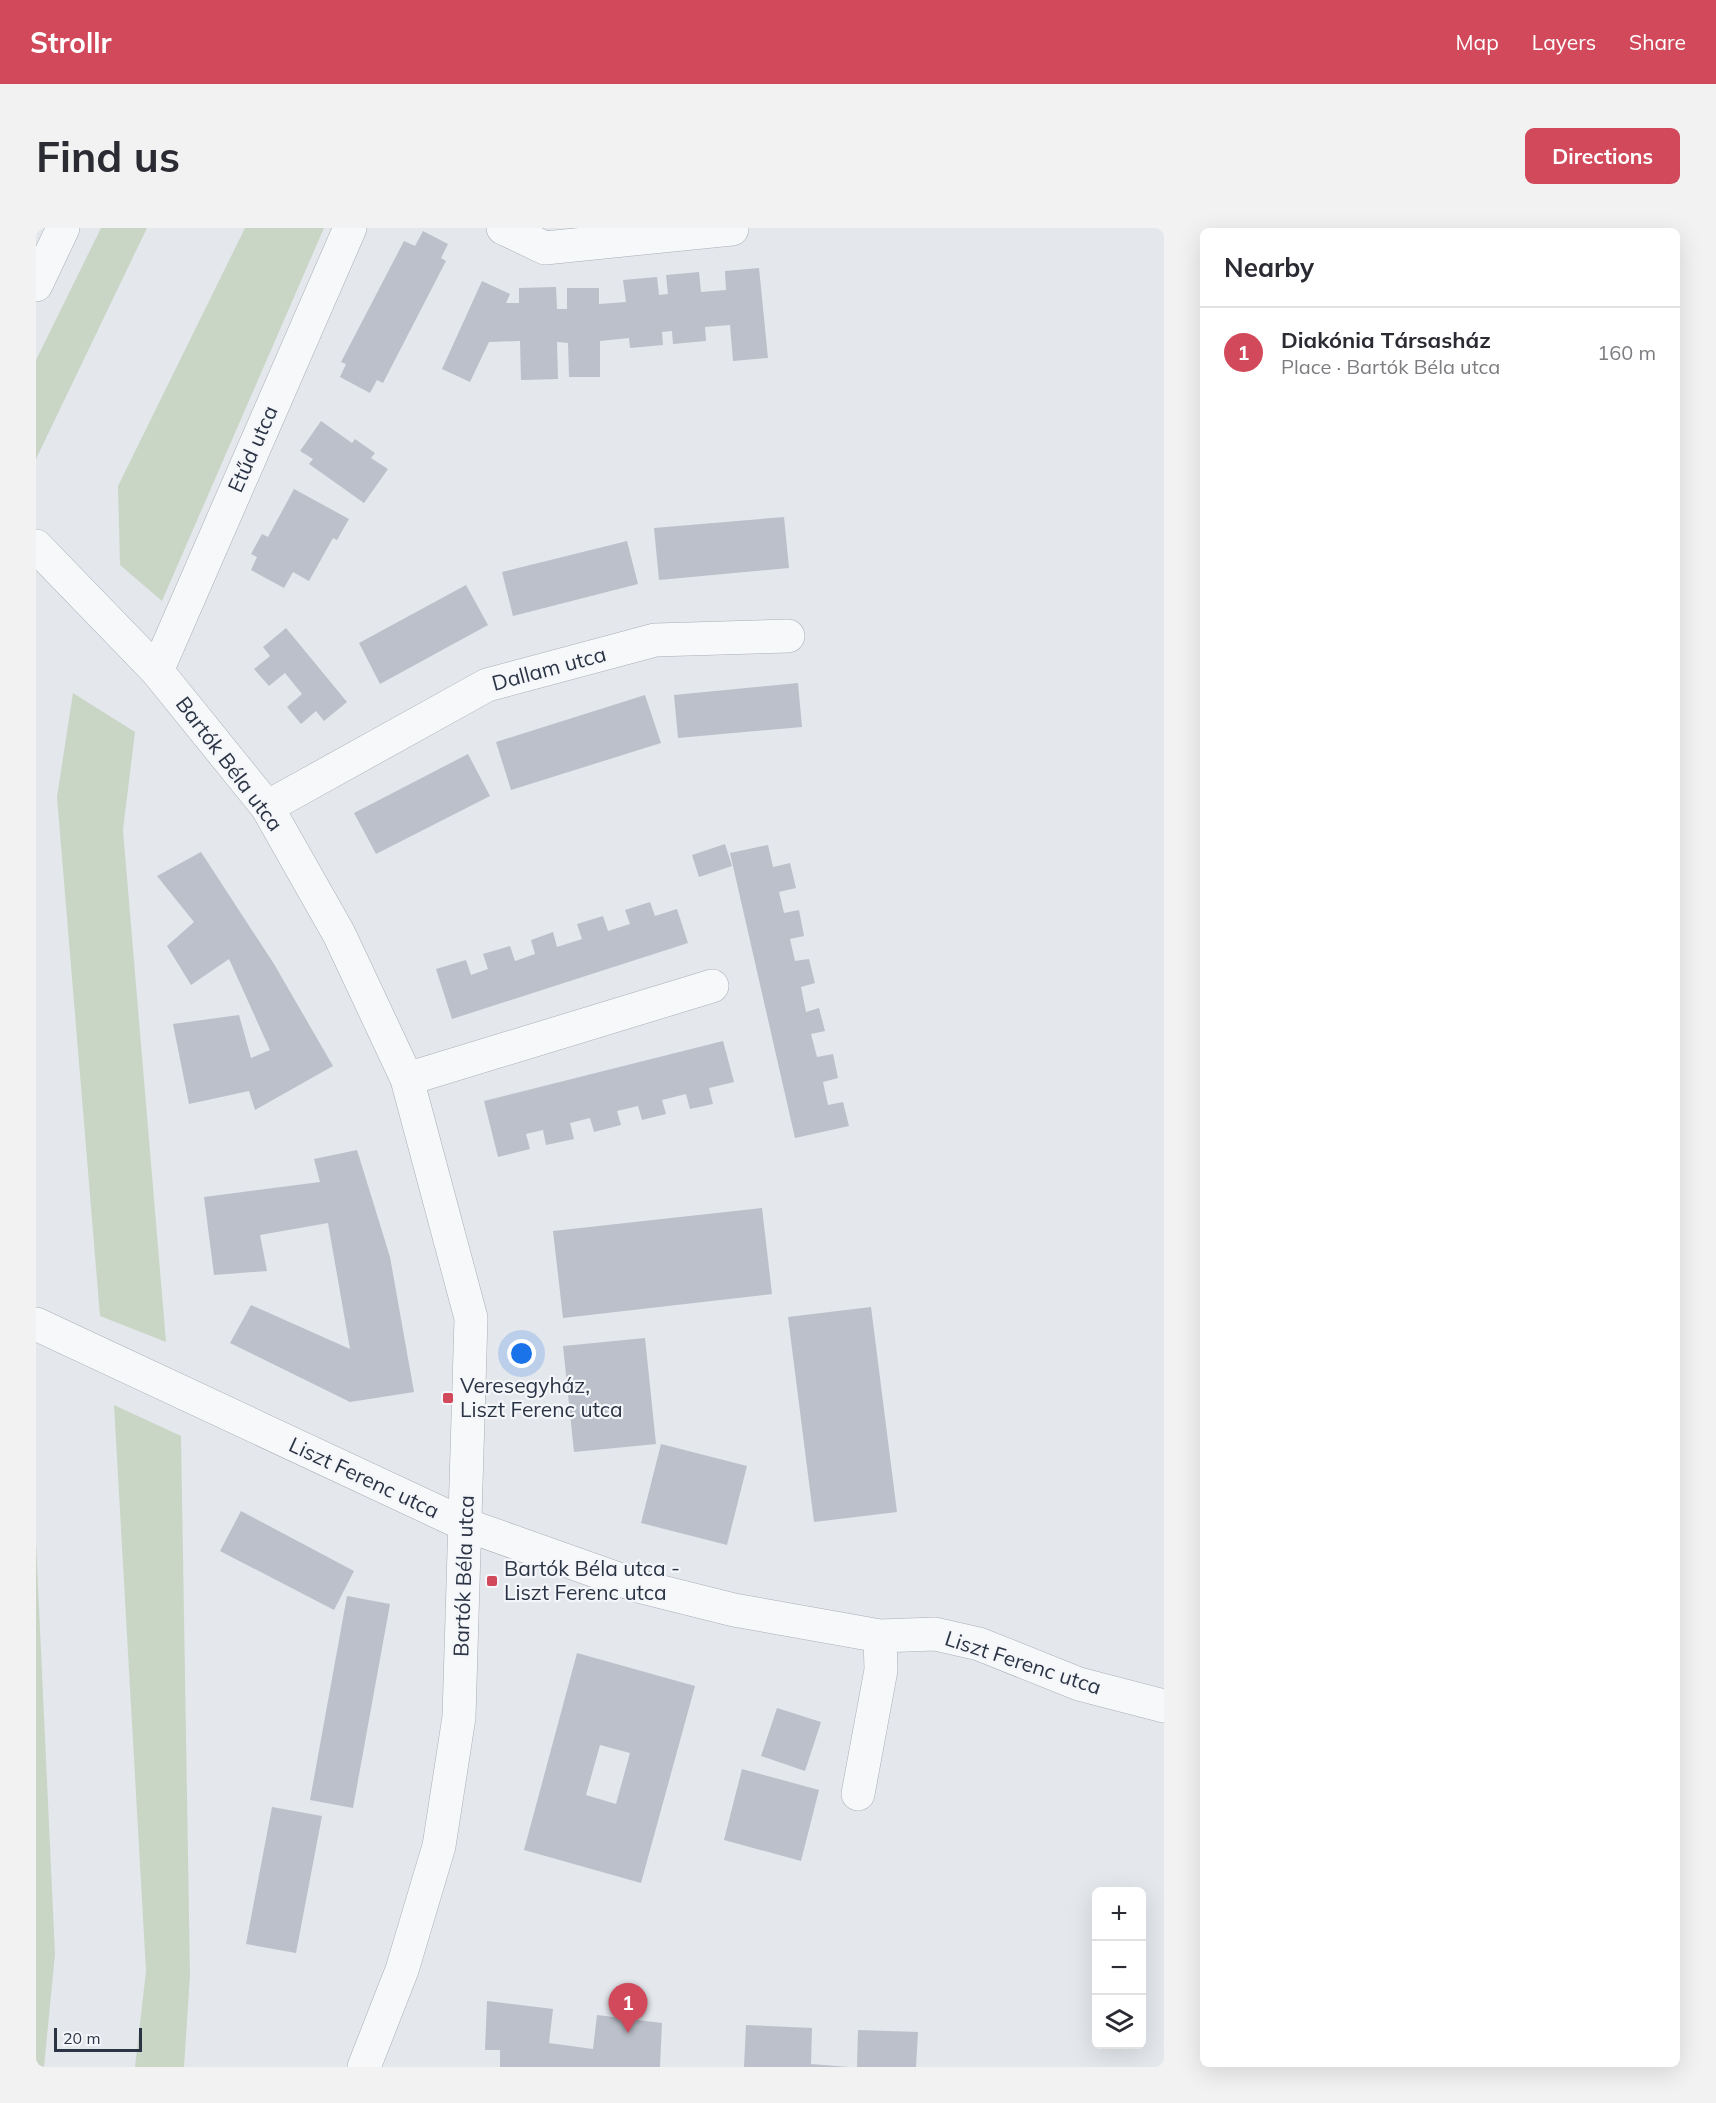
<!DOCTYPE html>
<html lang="en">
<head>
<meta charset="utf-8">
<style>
	body { margin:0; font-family:Mulish,sans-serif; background:#f2f2f3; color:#2b2b33 }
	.controls { position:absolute; right:18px; bottom:18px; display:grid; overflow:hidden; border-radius:9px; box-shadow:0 6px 24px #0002 }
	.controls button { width:54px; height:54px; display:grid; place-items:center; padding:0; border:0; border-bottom:2px solid #e1e1e2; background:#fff; color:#2b2b33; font:30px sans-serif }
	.scale { position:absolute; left:18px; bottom:15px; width:88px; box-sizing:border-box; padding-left:6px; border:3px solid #2b3445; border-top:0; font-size:16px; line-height:21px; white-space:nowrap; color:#2b3445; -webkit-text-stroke:4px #f4f6f9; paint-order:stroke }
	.you { position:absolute; left:486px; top:1126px; width:21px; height:21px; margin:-15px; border:4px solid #fff; border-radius:50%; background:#1a73e8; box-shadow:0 0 0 9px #1a73e833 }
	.badge { display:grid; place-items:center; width:39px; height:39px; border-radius:50%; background:#d1495b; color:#fff; font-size:20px; font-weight:700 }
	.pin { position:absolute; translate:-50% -50px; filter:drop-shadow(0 2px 3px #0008) }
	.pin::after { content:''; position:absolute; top:32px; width:21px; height:18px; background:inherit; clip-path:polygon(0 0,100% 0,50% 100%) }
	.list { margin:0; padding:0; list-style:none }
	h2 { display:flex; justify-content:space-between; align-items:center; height:78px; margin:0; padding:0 24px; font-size:26px }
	h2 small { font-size:20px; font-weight:400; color:#7c7c81 }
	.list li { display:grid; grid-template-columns:39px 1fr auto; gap:18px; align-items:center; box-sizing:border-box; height:90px; padding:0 24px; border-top:2px solid #e1e1e2 }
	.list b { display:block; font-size:22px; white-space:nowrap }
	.list p { margin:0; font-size:20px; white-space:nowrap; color:#7c7c81 }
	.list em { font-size:20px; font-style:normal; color:#7c7c81 }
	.icon { flex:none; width:33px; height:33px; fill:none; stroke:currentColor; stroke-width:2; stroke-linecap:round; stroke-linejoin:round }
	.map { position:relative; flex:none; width:1128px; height:1839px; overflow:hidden; border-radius:9px }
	header { display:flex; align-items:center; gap:36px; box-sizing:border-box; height:84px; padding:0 30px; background:#d1495b; color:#fff }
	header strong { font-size:28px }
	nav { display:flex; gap:33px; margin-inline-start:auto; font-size:21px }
	.intro { display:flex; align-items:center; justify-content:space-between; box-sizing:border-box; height:144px; padding:0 36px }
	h1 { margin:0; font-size:42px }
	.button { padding:15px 27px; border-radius:9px; background:#d1495b; color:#fff; font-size:21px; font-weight:700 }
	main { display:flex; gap:36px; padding:0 36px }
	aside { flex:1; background:#fff; border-radius:9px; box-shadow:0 6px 24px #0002 }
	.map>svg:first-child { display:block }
</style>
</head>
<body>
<header>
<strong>Strollr</strong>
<nav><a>Map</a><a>Layers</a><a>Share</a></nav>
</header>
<div class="intro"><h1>Find us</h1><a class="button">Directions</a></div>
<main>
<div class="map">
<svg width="1128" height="1839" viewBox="0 0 1128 1839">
	<rect width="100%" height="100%" fill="#e4e7ec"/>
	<path fill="#c9d6c5" d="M65,0H111L0,231V132Z
		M209,0H288L126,373L84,337L82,258Z
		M37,465L99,504L87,602L130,1114L64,1088L21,569Z
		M78,1177L145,1208L154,1748L148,1839H99L110,1743Z
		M0,1315L19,1726L8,1839H0Z"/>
	<path fill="#bbc0ca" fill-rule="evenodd" d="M387,3L412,16L405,30L410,33L347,155L341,152L334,165L304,149L310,136L305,134L368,13L379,18Z
		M723,40L732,130L697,133L694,97L669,99L670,113L637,116L636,103L626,104L627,117L594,120L593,110L564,113V149H533L532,115L521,114L522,151L485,152L484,113L453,114L434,154L406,141L446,53L474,66L470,75H483V60L520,59L521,81H531V60H563V76L590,74L587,52L621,49L623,67L632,66L630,47L663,44L665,64L690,62L689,43Z
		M285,193L316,215L319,211L339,225L335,230L352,241L328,275L273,236L277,231L264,223Z
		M258,261L313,291L301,312L297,310L273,353L257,344L248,360L215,342L221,329L215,326L226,306L232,309Z
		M748,289L753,340L623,352L618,300Z
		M591,313L602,356L477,388L466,344Z
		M430,357L452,397L344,456L323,415Z
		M250,400L311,474L288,493L280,483L265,496L251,479L266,466L249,445L233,458L218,441L234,428L227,419Z
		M762,455L766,499L642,510L638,467Z
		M609,467L625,515L475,562L460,514Z
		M432,526L454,568L340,626L318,585Z
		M689,616L696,638L663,649L656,627Z
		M732,617L737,639L754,635L760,660L743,664L748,685L763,682L768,708L754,711L759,733L773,731L779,755L765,759L770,784L783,780L789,803L775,806L781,829L797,826L802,850L787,854L792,877L807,874L813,898L759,910L694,625Z
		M165,624L238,736L297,838L219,882L213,863L153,876L137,796L203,787L215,830L234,822L193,731L155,757L131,718L158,694L121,648Z
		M614,674L619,688L641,681L652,715L416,791L400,741L430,732L435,747L452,741L447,726L474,718L479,733L499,726L495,712L517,704L521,719L546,711L541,696L567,688L572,703L594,696L589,682Z
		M687,813L698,854L673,860L677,876L654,881L650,866L626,872L630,886L606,892L602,878L581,883L585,897L558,904L554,890L534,895L538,911L510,917L507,902L490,906L494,921L462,929L448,873Z
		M321,922L354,1029L378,1164L314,1174L194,1115L215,1077L314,1121L292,995L224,1007L231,1043L178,1047L168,969L284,954L278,931Z
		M726,980L736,1066L527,1090L517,1003Z
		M835,1079L861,1284L778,1294L752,1089Z
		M609,1110L620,1216L538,1224L527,1118Z
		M625,1216L711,1238L691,1317L605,1295Z
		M205,1283L318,1343L298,1382L184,1323Z
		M311,1368L354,1376L317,1580L274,1572Z
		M541,1425L659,1458L605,1655L488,1622ZM564,1517L594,1525L580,1576L550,1567Z
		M741,1480L785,1494L769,1543L725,1528Z
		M706,1541L783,1562L765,1633L688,1612Z
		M236,1579L286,1588L260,1725L210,1716Z
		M451,1773L517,1781L513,1815L557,1821L561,1787L626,1795L624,1839H464V1822H449Z
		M710,1797L776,1800L775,1836L813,1839H708Z
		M822,1802L882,1804L880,1839H821Z"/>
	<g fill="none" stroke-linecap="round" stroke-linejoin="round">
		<defs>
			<path id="street" d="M467,0L509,20L696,1
				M0,57L27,0
				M0,318L121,443L231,579L303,706L371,851L435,1090L423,1489L403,1618L366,1742L328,1839
				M121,443L314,0
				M231,579L451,457L619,412L752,408
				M371,851L676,758
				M0,1096L430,1297L602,1358L698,1382L844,1408L845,1442L822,1566
				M844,1408L899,1406L943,1416L1043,1456L1128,1478"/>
		</defs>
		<use href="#street" stroke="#a9aeb7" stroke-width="34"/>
		<use href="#street" stroke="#f7f8fa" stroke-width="33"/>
	</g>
	<g fill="#d1495b" stroke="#f4f6f9" stroke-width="2">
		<rect x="406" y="1164" width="12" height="12" rx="3"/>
		<rect x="450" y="1347" width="12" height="12" rx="3"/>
	</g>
	<g text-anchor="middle" stroke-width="4.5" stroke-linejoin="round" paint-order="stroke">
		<g font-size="21" fill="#2b3445" stroke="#f4f6f9">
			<text transform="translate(217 221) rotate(-66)" y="7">Etűd utca</text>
			<text transform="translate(513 441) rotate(-15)" y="7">Dallam utca</text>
			<text transform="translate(193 536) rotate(53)" y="7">Bartók Béla utca</text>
			<text transform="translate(328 1250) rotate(25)" y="7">Liszt Ferenc utca</text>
			<text transform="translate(428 1348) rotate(-88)" y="7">Bartók Béla utca</text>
			<text transform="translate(987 1435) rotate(18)" y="7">Liszt Ferenc utca</text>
		</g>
		<g font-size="21" fill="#2b3445" stroke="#f4f6f9" text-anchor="start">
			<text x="424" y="1165">Veresegyház,<tspan x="424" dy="24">Liszt Ferenc utca</tspan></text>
			<text x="468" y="1348">Bartók Béla utca -<tspan x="468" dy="24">Liszt Ferenc utca</tspan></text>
		</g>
	</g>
</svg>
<div class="controls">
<button>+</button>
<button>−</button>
<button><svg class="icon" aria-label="layers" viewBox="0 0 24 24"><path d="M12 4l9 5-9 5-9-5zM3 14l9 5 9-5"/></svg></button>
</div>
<div class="scale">20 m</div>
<div class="you"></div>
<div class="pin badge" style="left:592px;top:1805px">1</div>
</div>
<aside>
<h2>Nearby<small></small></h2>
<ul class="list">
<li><span class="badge">1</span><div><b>Diakónia Társasház</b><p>Place · Bartók Béla utca</p></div><em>160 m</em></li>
</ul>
</aside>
</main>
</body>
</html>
